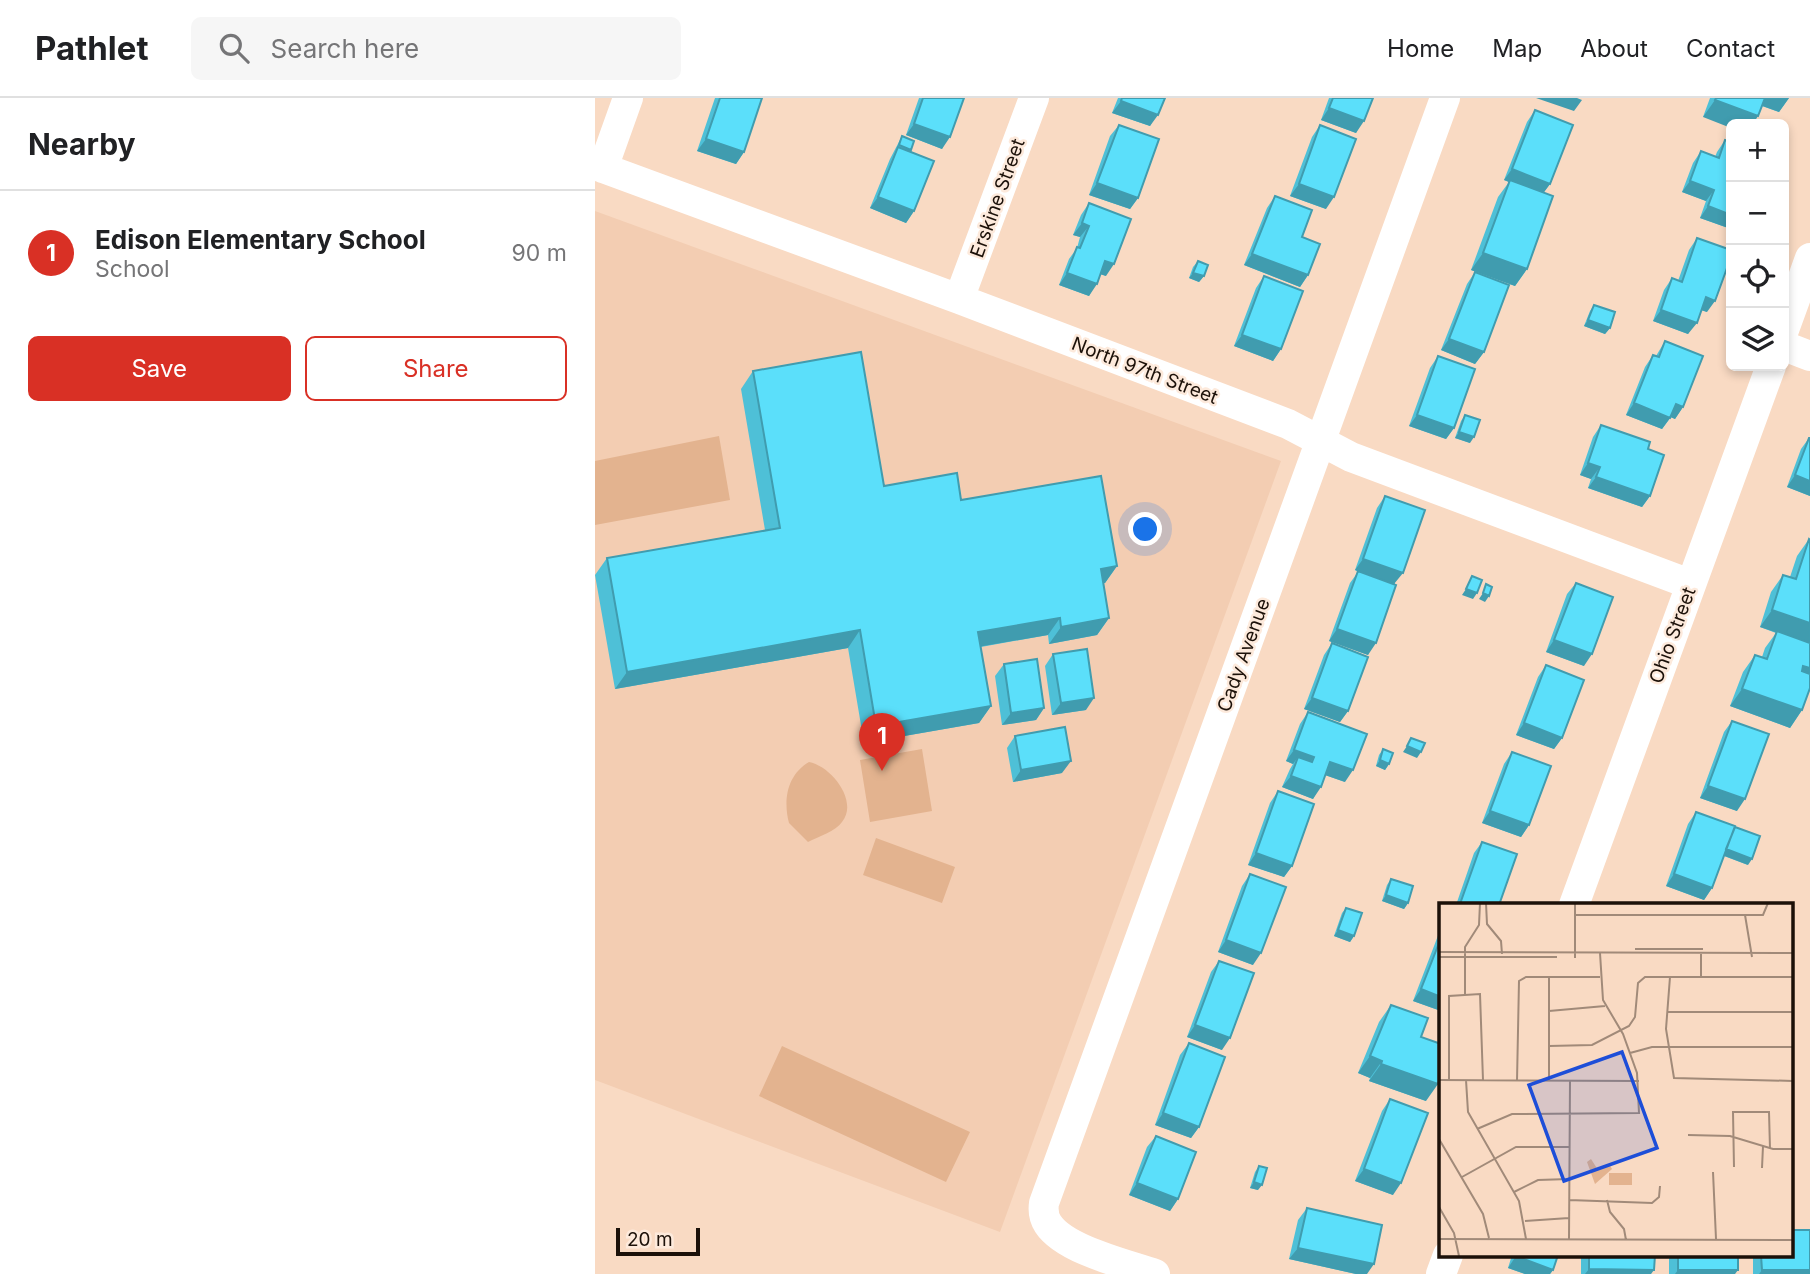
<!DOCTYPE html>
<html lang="en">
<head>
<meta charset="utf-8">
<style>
	body { margin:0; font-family:Inter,sans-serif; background:#f6f6f6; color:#202124 }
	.controls { position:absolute; right:21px; top:21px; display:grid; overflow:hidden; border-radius:10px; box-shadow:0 4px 10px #0003 }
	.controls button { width:63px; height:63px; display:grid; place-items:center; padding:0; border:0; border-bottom:2px solid #e0e0e0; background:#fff; color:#202124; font:35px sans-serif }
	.scale { position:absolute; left:21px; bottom:18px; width:84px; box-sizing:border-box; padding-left:7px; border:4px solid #1c1109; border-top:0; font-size:19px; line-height:24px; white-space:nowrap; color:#1c1109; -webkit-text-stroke:5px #fdeadc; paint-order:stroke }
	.you { position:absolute; left:551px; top:432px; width:24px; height:24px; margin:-18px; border:5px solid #fff; border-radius:50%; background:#1a73e8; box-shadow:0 0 0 10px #1a73e833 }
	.badge { display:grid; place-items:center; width:46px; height:46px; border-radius:50%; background:#d93025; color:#fff; font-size:23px; font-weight:700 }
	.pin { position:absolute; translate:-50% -58px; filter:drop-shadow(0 2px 4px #0008) }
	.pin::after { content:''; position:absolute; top:37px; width:24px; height:21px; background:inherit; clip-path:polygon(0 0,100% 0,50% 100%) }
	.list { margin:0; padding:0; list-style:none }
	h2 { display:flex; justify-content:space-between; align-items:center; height:91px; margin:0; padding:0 28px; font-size:30px }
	h2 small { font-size:23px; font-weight:400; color:#757577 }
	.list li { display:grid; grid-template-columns:46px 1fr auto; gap:21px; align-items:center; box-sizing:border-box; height:126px; padding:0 28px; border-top:2px solid #e0e0e0 }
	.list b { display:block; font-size:26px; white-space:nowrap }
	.list p { margin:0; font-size:23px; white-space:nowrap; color:#757577 }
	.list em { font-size:23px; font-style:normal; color:#757577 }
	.actions { display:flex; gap:14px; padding:21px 28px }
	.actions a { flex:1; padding:16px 0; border:2px solid #d93025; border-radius:10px; text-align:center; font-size:24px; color:#d93025 }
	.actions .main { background:#d93025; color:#fff }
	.icon { flex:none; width:38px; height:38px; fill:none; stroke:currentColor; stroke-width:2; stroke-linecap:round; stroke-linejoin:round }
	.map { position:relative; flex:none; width:1215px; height:1176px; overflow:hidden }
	header { display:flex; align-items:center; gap:42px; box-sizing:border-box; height:98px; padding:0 35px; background:#fff; border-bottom:2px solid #e0e0e0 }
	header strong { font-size:33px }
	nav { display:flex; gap:38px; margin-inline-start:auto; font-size:24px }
	.search { width:490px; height:63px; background:#f6f6f6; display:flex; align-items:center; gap:18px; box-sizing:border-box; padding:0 24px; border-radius:10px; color:#757577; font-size:26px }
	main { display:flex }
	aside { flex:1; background:#fff }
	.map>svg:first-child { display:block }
</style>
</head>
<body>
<header>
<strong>Pathlet</strong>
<div class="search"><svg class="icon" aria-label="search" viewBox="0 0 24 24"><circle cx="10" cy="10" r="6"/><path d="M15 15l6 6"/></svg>Search here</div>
<nav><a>Home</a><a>Map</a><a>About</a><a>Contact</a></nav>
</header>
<main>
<aside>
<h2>Nearby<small></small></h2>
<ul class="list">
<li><span class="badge">1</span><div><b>Edison Elementary School</b><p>School</p></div><em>90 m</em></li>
</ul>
<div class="actions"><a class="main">Save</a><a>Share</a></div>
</aside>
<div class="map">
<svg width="1215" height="1176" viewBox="0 0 1215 1176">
	<rect width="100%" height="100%" fill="#f9dac3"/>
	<path fill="#f3cdb2" d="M0,113L686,363L405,1134L0,982Z"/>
	<path fill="#e3b38f" d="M124,338L135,402L0,427V363Z
		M327,651L337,713L275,724L265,662Z
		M214,664C236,668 264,703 247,724C241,733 223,739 213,744L194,725C188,702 192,677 214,664Z
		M281,740L360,769L347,805L268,777Z
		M187,948L375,1034L351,1084L164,998Z"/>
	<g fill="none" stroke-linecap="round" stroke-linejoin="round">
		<path stroke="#fff" stroke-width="30" d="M0,67L364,201L693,326L756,359L1095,486
			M8,70L33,0
			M364,201L439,0
			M1189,232L1215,160
			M1189,248L1215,258
			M979,807L1176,268
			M560,1176C531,1166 470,1152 453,1126C449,1120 448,1112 449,1105L850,0
			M846,1176L853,1157"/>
	</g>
	<path fill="#4ec0d7" d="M120,0H167L149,54L141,66L102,53Z
		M324,0H369L347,51L311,37Z
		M523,0H570L555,28L517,15Z
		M734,0H778L761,35L726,22Z
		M1115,0H1194L1184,14L1167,8L1108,19Z
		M940,12L955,86L948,95L932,171L920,188L876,172L903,99L914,84L909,82L932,24Z
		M524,27L543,100L535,111L494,97L515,38Z
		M725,27L731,111L695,98L717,39Z
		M307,38L315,54L319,113L311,125L275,110L295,61Z
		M1130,42L1136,131L1105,120L1111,103L1087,94L1098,65L1106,53L1120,59L1122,54Z
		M680,98L707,139L713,177L705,189L649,167L672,110Z
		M494,105L511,178L505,176L494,198L464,187L474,161L482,150L485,139L478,137L486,117Z
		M1102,140L1112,214L1106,212L1093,236L1058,223L1069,192L1077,180L1083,183L1094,152Z
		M603,163L609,178L604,184L594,180L598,169Z
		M880,174L889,254L880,266L846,252L872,186Z
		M669,178L686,251L678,263L639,248L661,190Z
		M999,207L1015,230L1010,236L989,228L995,213Z
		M1070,243L1088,309L1080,321L1076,319L1067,331L1031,317L1050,269L1058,257L1061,258Z
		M843,258L859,330L851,341L814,328L835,270Z
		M158,273L289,388L366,402L522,468L510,485H508L514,520L502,537L454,546L453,537L386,549L396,608L384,625L269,645L253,550L20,591L0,477L12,460L170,432L146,291Z
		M870,317L875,345L860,340L866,323Z
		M1006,327L1053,351L1055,398L1047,409L993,390L996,381L985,377L998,339Z
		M1214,340H1215V398L1192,389L1206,351Z
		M790,398L800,486L773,557L734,543L755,485L763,474L760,472L782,410Z
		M1214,441L1207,612L1195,630L1135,608L1148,574L1160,557L1167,559L1170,550L1181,535L1165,529L1176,494L1188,477L1195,479L1202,458Z
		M981,485L989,568L951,554L972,496Z
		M737,545L753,613L745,624L709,611L729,557Z
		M458,556L491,612L457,617L450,568Z
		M409,566L449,610L441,622L407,627L400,578Z
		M951,567L967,640L959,651L921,637L943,579Z
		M713,614L750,684L730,677L718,701L687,689L695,671L698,666L691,663L705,626Z
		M1137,623L1142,713L1105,700L1129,634Z
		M420,638L467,675L418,684L412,650Z
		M788,651L794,666L790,672L781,668L784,657Z
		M917,654L934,727L926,739L887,725L909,666Z
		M683,693L697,768L689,779L653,767L675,705Z
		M1101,714L1153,767L1129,758L1117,790L1109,802L1071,788L1093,726Z
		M887,744L904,807H861L879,755Z
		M655,776L658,867L623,854L647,788Z
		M796,781L813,805L809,811L787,803L792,787Z
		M751,810L759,838L755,844L739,838L747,815Z
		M846,832V913L818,903L844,835Z
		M624,863L627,952L592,939L616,874Z
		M796,907L826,939L831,1003L774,983L775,980L763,975L784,924Z
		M594,945L604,1029L596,1040L560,1027L585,957Z
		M795,1001L798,1097L760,1083L787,1013Z
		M561,1038L583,1101L575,1113L534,1097L552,1049Z
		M664,1068L663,1092L655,1090L660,1074Z
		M712,1110L772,1176H761L694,1161L703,1122Z
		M917,1157H963L958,1172L955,1176H930L913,1170Z
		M986,1157H1060L1056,1176H986Z
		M1074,1157H1143L1140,1176H1074Z
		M1158,1157H1196L1215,1176H1158Z"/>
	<path fill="#409caf" d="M941,0H982L987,2L979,13Z
		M1166,0H1194L1184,14L1162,6Z
		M1120,2L1163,18L1158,26H1136V30L1108,19Z
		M526,3L563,17L555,28L517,15Z
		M734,10L769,23L761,35L726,22Z
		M319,26L355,39L347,51L311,37Z
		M111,41L149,54L141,66L102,53Z
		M917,71L955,86L947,97L909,82Z
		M1095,83L1119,92L1111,103L1087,94Z
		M502,85L543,100L535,111L494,97Z
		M704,86L739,99L731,111L695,98Z
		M283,99L319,113L311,125L275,110Z
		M1113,108L1136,117V131L1105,120Z
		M487,125L494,128L485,139L478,137Z
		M888,155L932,171L920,188L876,172Z
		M657,156L713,177L705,189L649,167Z
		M510,163L519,166L511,178L502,175Z
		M472,175L502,186L494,198L464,187Z
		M598,175L609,178L604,184L594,180Z
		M1111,199L1120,203L1112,214L1103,211Z
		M1066,212L1102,225L1093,236L1058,223Z
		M993,222L1015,230L1010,236L989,228Z
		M647,237L686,251L678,263L639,248Z
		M854,241L889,254L880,266L846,252Z
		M1039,305L1075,320L1067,331L1031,317Z
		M1081,306L1088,309L1080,321L1073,318Z
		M822,317L859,330L851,341L814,328Z
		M864,334L879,339L875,345L860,340Z
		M993,365L1005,369L996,381L985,377Z
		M1200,377L1215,383V398L1192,389Z
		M1001,379L1055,398L1047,409L993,390Z
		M768,461L808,475L799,486L760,472Z
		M522,468L510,485L494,488L506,471Z
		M871,491L882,495L878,501L867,497Z
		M888,495L894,498L890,504L884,501Z
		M1177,512L1215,525V546L1165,529Z
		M465,520L453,537L371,551L383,534Z
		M514,520L502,537L454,546L466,529Z
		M742,531L781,545L773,557L734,543Z
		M265,532L253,550L20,591L32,574Z
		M959,542L997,556L989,568L951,554Z
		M1208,568L1215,570V586L1197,585Z
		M1147,591L1207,612L1195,630L1135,608Z
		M499,600L491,612L457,617L466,605Z
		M717,600L753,613L745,624L709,611Z
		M396,608L384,625L269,645L281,628Z
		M449,610L441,622L407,627L416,615Z
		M929,625L967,640L959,651L921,637Z
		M812,648L826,654L822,660L808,654Z
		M699,652L719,659L711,671L703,659L698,666L691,663Z
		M785,662L794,666L790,672L781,668Z
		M476,663L467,675L418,684L426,672Z
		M735,664L758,672L750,684L727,676Z
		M696,678L726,689L718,701L687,689Z
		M1113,688L1150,701L1142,713L1105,700Z
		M895,713L934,727L926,739L887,725Z
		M1131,751L1157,761L1153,767L1127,757Z
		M661,755L697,768L689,779L653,767Z
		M1079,776L1117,790L1109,802L1071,788Z
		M791,797L813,805L809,811L787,803Z
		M743,832L759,838L755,844L739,838Z
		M631,842L666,855L658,867L623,854Z
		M826,891L846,899V913L818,903Z
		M600,927L635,940L627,952L592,939Z
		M775,958L787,963L775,980L763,975Z
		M786,966L843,986L831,1003L774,983Z
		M568,1015L604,1029L596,1040L560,1027Z
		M769,1071L806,1085L798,1097L760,1083Z
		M659,1084L667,1087L663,1092L655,1090Z
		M542,1085L583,1101L575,1113L534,1097Z
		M703,1150L779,1166L772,1176H761L694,1161Z
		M921,1158L958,1172L955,1176H930L913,1170Z
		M994,1171L1059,1172L1056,1176H990Z
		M1083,1172H1143L1140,1176H1080Z
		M1167,1172H1215V1176H1164Z"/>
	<path fill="#5bdffa" stroke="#409caf" stroke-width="2" d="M125,0H167L149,54L111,41Z
		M328,0H369L355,39L319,26Z
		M527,0H570L563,17L526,3Z
		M738,0H778L769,23L734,10Z
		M1121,0H1170L1163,18L1120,2Z
		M940,12L978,27L955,86L917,71Z
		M524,27L564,41L543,100L502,85Z
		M725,27L761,41L739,99L704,86Z
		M307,38L319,43L316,52L304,47Z
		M1130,42L1136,44V117L1113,108L1119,92L1095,83L1106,53L1124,60Z
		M303,49L339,63L319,113L283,99Z
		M915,82L958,98L932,171L888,155Z
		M680,98L717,112L707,139L725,146L713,177L657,156Z
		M494,105L536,121L519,166L510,163L502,186L472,175L482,149L485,150L494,128L487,125Z
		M1102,140L1136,152V159L1120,203L1111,199L1102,225L1066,212L1077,180L1087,184Z
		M603,163L613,167L609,178L598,175Z
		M880,174L914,187L889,254L854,241Z
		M669,178L708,193L686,251L647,237Z
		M999,207L1020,214L1015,230L993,222Z
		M1070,243L1108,258L1088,309L1081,306L1075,320L1039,305L1058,257L1064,259Z
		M266,254L289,388L362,375L366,402L506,378L522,468L506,471L514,520L466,529L465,520L383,534L396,608L281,628L265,532L32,574L12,460L185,430L158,273Z
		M843,258L880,271L859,330L822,317Z
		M870,317L885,322L879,339L864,334Z
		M1006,327L1055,344L1053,351L1069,357L1055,398L1001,379L1005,369L993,365Z
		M1214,340H1215V383L1200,377Z
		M790,398L830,412L808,475L768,461Z
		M1214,441L1215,442V525L1177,512L1188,477L1201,481Z
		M763,473L801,487L781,545L742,531Z
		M877,478L887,482L882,495L871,491Z
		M981,485L1018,499L997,556L959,542Z
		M891,486L897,489L894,498L888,495Z
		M1182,533L1215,545V570L1208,568L1207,573L1215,576V590L1207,612L1147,591L1160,557L1172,561Z
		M737,545L773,559L753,613L717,600Z
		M492,551L499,600L466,605L458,556Z
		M442,561L449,610L416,615L409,566Z
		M951,567L989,582L967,640L929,625Z
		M713,614L772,636L758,672L735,664L726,689L696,678L703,659L717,664L719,659L699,652Z
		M1137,623L1174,636L1150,701L1113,688Z
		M470,629L476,663L426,672L420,638Z
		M816,640L830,645L826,654L812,648Z
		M788,651L798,655L794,666L785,662Z
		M917,654L956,668L934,727L895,713Z
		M683,693L719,706L697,768L661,755Z
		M1101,714L1140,728L1117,790L1079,776Z
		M1140,729L1165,738L1157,761L1131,751Z
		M887,744L922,756L904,807L865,806Z
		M655,776L691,789L666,855L631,842Z
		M796,781L818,788L813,805L791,797Z
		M751,810L767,815L759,838L743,832Z
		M846,840V899L826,891Z
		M624,863L659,875L635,940L600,927Z
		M796,907L833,920L826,939L846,946V977L843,986L786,966L787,963L775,958Z
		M594,945L630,959L604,1029L568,1015Z
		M795,1001L833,1015L806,1085L769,1071Z
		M561,1038L601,1054L583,1101L542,1085Z
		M664,1068L672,1070L667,1087L659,1084Z
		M712,1110L787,1127L779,1166L703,1150Z
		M1196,1132H1215V1172H1167L1166,1157H1196Z
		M921,1157H963L958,1172L921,1158Z
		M994,1157H1060L1059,1172L994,1171Z
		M1083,1157H1143V1172H1083Z"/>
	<g text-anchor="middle" stroke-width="5" stroke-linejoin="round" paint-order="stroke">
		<g font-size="19" fill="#1c1109" stroke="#fdeadc">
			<text transform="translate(402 100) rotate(-70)" y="7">Erskine Street</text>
			<text transform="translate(550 272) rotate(21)" y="7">North 97th Street</text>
			<text transform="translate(1077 537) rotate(-70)" y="7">Ohio Street</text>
			<text transform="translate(648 557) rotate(-70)" y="7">Cady Avenue</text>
		</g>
	</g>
	<g transform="translate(844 805)">
		<rect width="354" height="354" fill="#f9dac3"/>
		<path d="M152,256L159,267L170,261L173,266L156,281L148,259ZM170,270H193V282H170Z" fill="#e3b38f"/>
		<path fill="none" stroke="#a18a79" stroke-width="2" d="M47,0L48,21L62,38L63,51M136,12H324L329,0M306,12L313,54M196,46H264M0,49L354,50M262,50V74M0,54H118M136,55V0M110,74V178M231,74L227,126L235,175L354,178M26,91V44L40,22L41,0M110,108L166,103M228,109H354M110,143L153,142L190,123L196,114L199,80L206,74H354M191,150L213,144H354M0,177L200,178M10,177V93L41,91L44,177M27,177L29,209L80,298L87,336M78,178L80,78L87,74H161M38,226L73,211L200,210L198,170L184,131L164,97L161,50M249,232L291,233L334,246H354M0,236L44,311L50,335M295,264L294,209H330L331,246M323,265L324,243M274,269L277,336M23,274L77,244H130M75,289L99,277L130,276M130,297L213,300L220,294L221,283M168,297L171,309L185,326L187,337M0,304L15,330L20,353M86,318L130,315M0,336L354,337M130,336L131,178"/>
		<path fill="#1d4ed8" fill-opacity="0.15" stroke="#1d4ed8" stroke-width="3.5" d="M183,149L218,245L125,278L90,182Z"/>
		<rect width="354" height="354" fill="none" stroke="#1c1109" stroke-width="3.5"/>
	</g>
</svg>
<div class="controls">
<button>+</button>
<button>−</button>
<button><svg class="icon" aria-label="locate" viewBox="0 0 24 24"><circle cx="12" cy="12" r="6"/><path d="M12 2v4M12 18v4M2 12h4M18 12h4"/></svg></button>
<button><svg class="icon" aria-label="layers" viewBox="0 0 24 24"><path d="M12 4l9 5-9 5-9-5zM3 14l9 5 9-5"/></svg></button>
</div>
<div class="scale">20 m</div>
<div class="you"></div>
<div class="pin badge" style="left:287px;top:673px">1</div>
</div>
</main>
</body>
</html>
